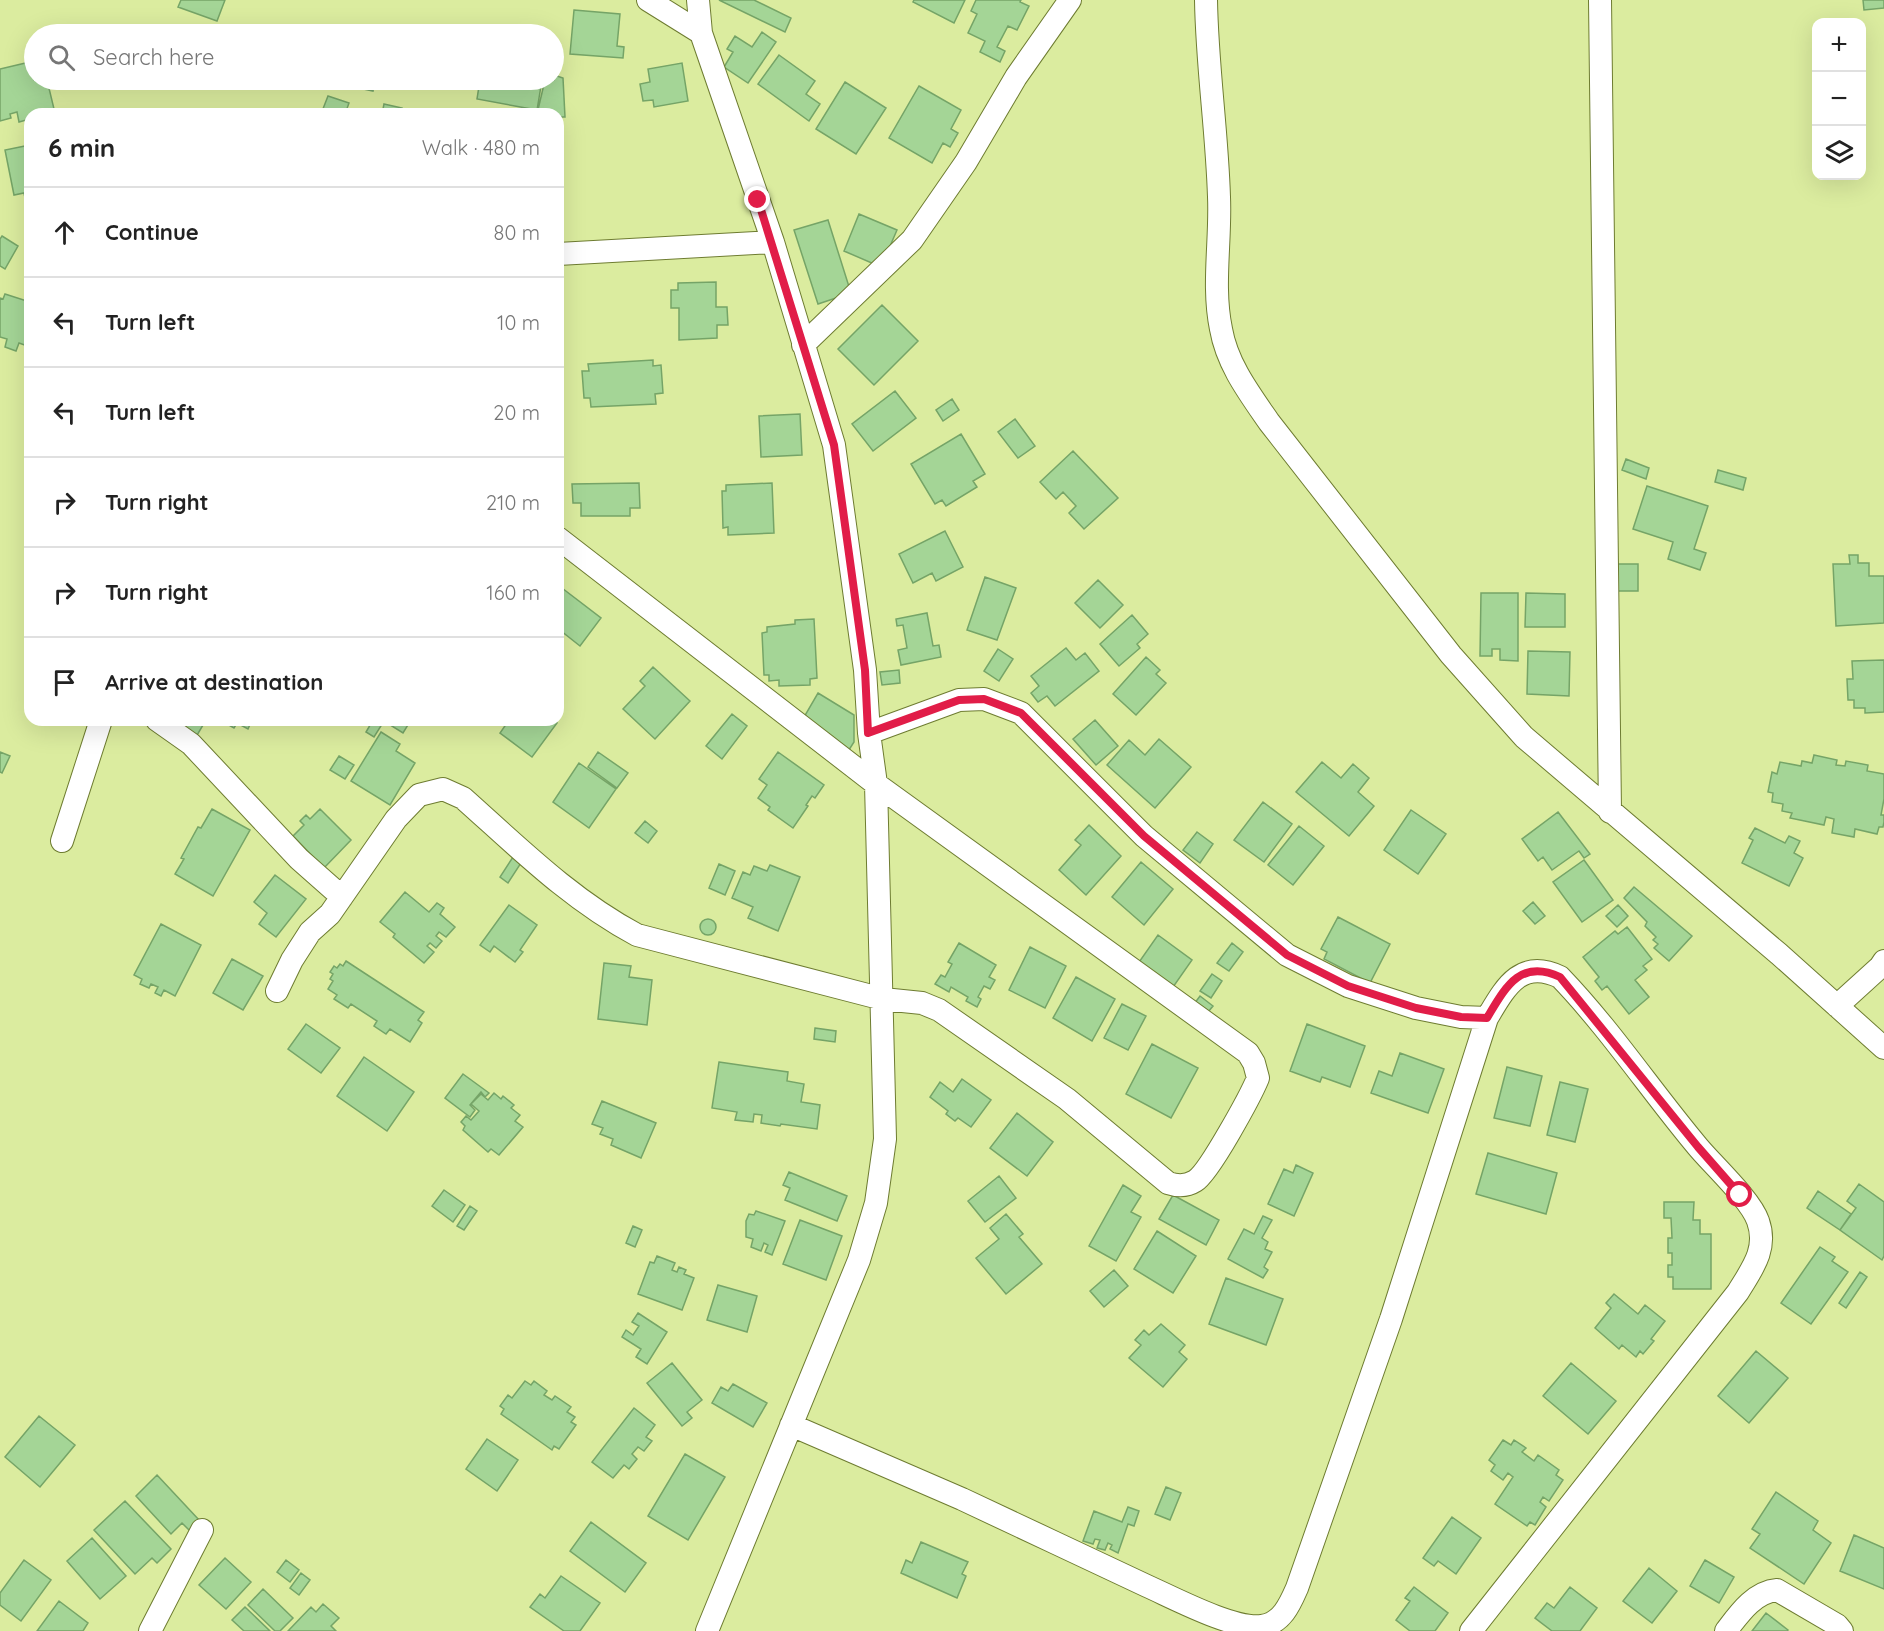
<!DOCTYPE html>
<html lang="en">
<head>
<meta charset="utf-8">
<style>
	body { margin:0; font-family:Quicksand,sans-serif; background:#f2f2f2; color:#222 }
	.controls { position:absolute; right:18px; top:18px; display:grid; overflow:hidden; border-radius:12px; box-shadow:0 6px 24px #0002 }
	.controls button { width:54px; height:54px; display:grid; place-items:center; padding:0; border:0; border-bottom:2px solid #e0e0e0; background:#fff; color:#222; font:30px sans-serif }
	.stop { position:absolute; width:18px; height:18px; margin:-14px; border:4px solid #e11d48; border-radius:50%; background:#fff }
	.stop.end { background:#e11d48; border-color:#fff; box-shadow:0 2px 6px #0008 }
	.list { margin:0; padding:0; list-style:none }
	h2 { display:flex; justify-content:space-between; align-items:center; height:78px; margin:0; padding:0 24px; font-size:26px }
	h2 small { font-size:20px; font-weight:400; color:#767676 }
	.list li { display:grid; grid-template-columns:39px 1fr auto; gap:18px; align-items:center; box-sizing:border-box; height:90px; padding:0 24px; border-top:2px solid #e0e0e0 }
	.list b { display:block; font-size:22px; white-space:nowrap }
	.list em { font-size:20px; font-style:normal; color:#767676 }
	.icon { flex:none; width:33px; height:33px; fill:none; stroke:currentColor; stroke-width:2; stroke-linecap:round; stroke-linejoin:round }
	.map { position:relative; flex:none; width:1884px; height:1631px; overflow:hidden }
	.search { position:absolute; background:#fff; box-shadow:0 6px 24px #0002; left:24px; top:24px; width:540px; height:66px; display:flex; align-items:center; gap:15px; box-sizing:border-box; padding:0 21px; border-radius:33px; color:#767676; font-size:22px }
	.panel { position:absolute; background:#fff; box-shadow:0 6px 24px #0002; left:24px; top:108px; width:540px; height:618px; border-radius:18px }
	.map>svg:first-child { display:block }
</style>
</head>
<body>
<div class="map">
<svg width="1884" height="1631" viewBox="0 0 1884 1631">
	<rect width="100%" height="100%" fill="#dbec9f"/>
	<path fill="#a4d596" stroke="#75a467" stroke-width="1.5" d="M181,0H225L217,21L178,7Z
		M719,0H754L791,18L785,32Z
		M914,0H965L954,23L913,2Z
		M976,0H1021L1020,2L1029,6L1017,30L1008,26L997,47L1005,51L1000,62L980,52L985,41L968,33L977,14L971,11Z
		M1863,0H1884V8L1864,10Z
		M574,10L620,14L617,46L624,47L623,58L570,54Z
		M762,32L776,42L748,83L724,67L733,52L727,49L735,36L752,47Z
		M779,55L815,81L806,94L820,104L809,121L758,84Z
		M34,61V80H47L55,113L30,114V119L19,122L17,112L10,114L11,118L0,121V69Z
		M682,63L688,101L654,107L653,100L643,101L640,84L650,82L648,69Z
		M554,75L563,78L565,117H558V114H537L545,80H554Z
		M365,80H375L373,91L363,89Z
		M480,80H542L537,110L477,99Z
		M845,82L886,108L856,154L816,129Z
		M919,86L961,110L951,129L958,133L950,147L943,143L932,163L889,138Z
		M328,96L349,103L345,114H321Z
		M384,104L402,108L400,114H382Z
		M30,145V212H28L24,193L14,195L5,150Z
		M859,214L897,230L881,267L844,251Z
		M828,220L851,293L818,304L794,230Z
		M2,236L18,246L5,269L0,266V239Z
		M716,282V307H727L728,325H717V338L679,340V308H671V290H678V283Z
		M5,294L30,302V347L19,343L16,351L5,347L7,339L0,337V298L3,299Z
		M882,305L918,341L874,385L838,349Z
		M653,360V366L661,365L663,393L655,394L656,404L591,407L590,398H584L582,371H589L588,364Z
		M895,391L916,418L873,451L852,424Z
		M952,399L959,410L943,421L936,410Z
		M800,414L802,455L761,457L759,416Z
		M1015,419L1035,446L1018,458L998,432Z
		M961,434L985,474L973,481L977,487L946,506L942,500L935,504L911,464Z
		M1073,451L1118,498L1084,529L1069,513L1076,506L1063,492L1056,499L1040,482Z
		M1626,459L1649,468L1646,479L1622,470Z
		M1718,470L1746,478L1743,490L1715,482Z
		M639,483L640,508H630V516H581V503H573L572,484Z
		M772,483L774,533L728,535V527L723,528L722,491H726V485Z
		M1647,486L1708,506L1694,549L1706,553L1700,570L1668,559L1673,542L1633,529Z
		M945,531L963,567L936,581L932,573L913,583L899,554Z
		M1849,555H1858V563H1869V576H1884V623L1836,626L1833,564H1850Z
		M1615,564H1638V591H1615Z
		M985,577L1016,588L997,640L967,630Z
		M1098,580L1123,605L1100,628L1075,603Z
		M558,585L601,618L580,646L561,631L558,634Z
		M1481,593H1518V661L1500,660V649H1492V656H1480Z
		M1526,593L1565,594V627H1525Z
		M927,613L933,646L939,645L941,657L901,665L898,650L907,648L903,625L897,626L896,619Z
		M1132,615L1148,634L1137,644L1140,648L1119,666L1100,644Z
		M814,619L817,678L810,679V685L779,686V680L769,681V675H764L762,633L767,632V627L795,624V620Z
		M1066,648L1076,660L1085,653L1099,671L1055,706L1047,696L1038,702L1031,693L1039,686L1031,676Z
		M998,649L1013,659L999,681L984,671Z
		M1528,651L1570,652L1569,696L1527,694Z
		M1146,657L1160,670L1156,674L1166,683L1136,715L1113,694Z
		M1884,660V712L1865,713V708H1854V700H1848L1847,679H1853L1852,661Z
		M653,667L690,701L655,739L623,709L645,686L640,681Z
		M899,670L900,683L882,685L880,672Z
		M818,693L854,715V742L847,753L800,724Z
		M732,714L747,726L722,759L706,746Z
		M189,720H206L196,737L184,729Z
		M230,720H252L248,729L237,723L234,728L227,724Z
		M373,720H411L403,733L384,721L374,737L366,732Z
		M509,720H553L557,723L532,757L500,733Z
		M1095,720L1118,746L1096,765L1073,739Z
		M381,732L400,744L396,751L415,763L390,805L351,781Z
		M1159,739L1191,767L1155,808L1107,765L1129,740L1145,755Z
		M0,752L10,756L2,773L0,772Z
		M598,752L628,773L617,788L588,767Z
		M778,752L824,785L815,798L812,796L806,805L808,806L793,828L768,810L770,807L758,798L767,785L759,779Z
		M1814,755L1837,760L1836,765L1845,766L1846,761L1868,765L1867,771L1884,774V799L1881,815H1884V822L1883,827H1879L1877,834L1855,829L1854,837L1832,833L1834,819L1826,817L1824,825L1790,818L1792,813L1782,811L1783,804L1772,802L1773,793L1768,792L1772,772L1777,774L1780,762L1801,766L1802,761L1812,763Z
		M339,756L354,765L345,779L330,770Z
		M1322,762L1341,778L1353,764L1369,778L1358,792L1374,806L1349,836L1296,792Z
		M579,763L616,789L589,828L553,802Z
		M1263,802L1292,824L1264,862L1234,840Z
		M212,809L250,830L213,896L175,874L184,859L181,858L198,827L201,828Z
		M320,809L351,840L324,868L293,836L304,825L300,821L306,815L310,819Z
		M1411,810L1446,834L1418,874L1384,850Z
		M1558,812L1590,854L1584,858L1579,851L1552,870L1543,857L1538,861L1522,839Z
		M645,821L657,831L648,843L635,833Z
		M1089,825L1121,856L1086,895L1059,870L1081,845L1075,840Z
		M1299,826L1324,846L1293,885L1268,865Z
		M1755,828L1785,843L1789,836L1800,841L1794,853L1803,858L1789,886L1742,863L1753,840L1749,838Z
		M1197,832L1213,844L1200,863L1183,850Z
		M513,857L521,863L508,883L500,877Z
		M1584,860L1613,900L1582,922L1553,882Z
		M1141,862L1173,889L1144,925L1112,897Z
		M719,864L735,871L725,895L709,888Z
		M770,865L800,877L778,931L748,918L753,907L732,898L743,872L750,875L754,866L767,871Z
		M275,875L306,899L276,937L259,924L267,913L254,902Z
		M1634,887L1692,936L1669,961L1654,948L1658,944L1653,940L1656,937L1645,926L1647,922L1624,898Z
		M405,892L429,912L437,903L444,908L440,914L455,927L446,937L439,932L436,936L442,941L436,948L430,943L427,946L434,952L424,963L393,937L395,934L380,922Z
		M1533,902L1545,916L1535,924L1523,911Z
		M509,905L537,925L520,950L523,952L515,962L494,946L490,952L480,945Z
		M1618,905L1628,916L1617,927L1606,916Z
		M1338,917L1390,944L1370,983L1324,959L1327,952L1321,949Z
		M700 927a8 8 0 1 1 16 0a8 8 0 1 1-16 0Z
		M161,924L201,945L175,996L164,990L161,996L155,993L158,987L151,984L149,988L140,984L142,979L134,975Z
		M1627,927L1652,959L1643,966L1647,970L1635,980L1649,997L1629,1014L1607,986L1602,990L1595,981L1599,977L1583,957L1615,931L1618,934Z
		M1158,935L1192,960L1171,990L1137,965Z
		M959,943L996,965L989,977L995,980L990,989L984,986L978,997L981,999L977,1007L966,1001L968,997L951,987L949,992L935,984L941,975L945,977L952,964L948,962Z
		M1232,943L1243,952L1229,971L1217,963Z
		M1030,947L1066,966L1045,1008L1009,990Z
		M232,959L263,976L243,1010L213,993Z
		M346,961L424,1012L418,1020L422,1023L410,1042L390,1029L386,1034L374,1026L377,1021L351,1004L348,1008L334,999L337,995L328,989L333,981L330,979L333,974L330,972L334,966L337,968L340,964L343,966Z
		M604,963L631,966L629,977L652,980L647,1025L598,1019Z
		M1212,974L1222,981L1211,998L1200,991Z
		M1076,977L1115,999L1092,1041L1053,1018Z
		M1200,996L1213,1006L1203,1018L1194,1004Z
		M1122,1004L1146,1016L1128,1050L1104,1038Z
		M306,1024L340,1048L321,1073L288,1049Z
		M1307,1024L1365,1046L1350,1087L1322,1077L1320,1082L1290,1071Z
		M815,1028L836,1031L835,1042L814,1039Z
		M1152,1044L1198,1068L1171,1118L1126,1094Z
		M1400,1053L1444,1069L1428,1113L1371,1093L1379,1071L1392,1076Z
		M364,1057L414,1092L387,1131L337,1096Z
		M719,1062L788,1072L787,1081L804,1084L801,1102L820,1105L817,1129L781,1124L780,1126L761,1123L762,1115L754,1114L753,1122L735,1120L737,1112L712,1108Z
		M1507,1067L1542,1076L1530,1126L1494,1118Z
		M463,1074L489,1093L485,1097L481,1092L470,1105L475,1110L470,1117L445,1098Z
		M962,1079L991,1100L971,1127L958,1118L955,1121L946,1114L948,1111L930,1097L940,1082L953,1092Z
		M1560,1082L1588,1089L1575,1142L1547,1135Z
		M494,1093L501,1099L503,1096L514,1105L511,1108L520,1115L515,1121L523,1127L499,1155L491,1149L488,1152L463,1130L465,1126L461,1122L466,1116L471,1120L479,1111L471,1104L481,1094L488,1100Z
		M602,1101L656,1123L641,1158L611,1145L613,1139L600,1134L603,1128L592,1124Z
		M1017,1113L1053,1142L1027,1176L990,1148Z
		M1488,1153L1557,1173L1546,1214L1476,1194Z
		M1296,1165L1313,1173L1294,1216L1268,1204L1284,1169L1293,1173Z
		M789,1172L847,1196L837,1221L785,1200L790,1188L783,1185Z
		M999,1176L1016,1198L985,1222L968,1201Z
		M1859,1184L1884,1202V1256L1882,1260L1840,1230L1856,1208L1847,1201Z
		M1123,1185L1141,1196L1131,1212L1141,1217L1116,1261L1089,1246Z
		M444,1190L465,1205L453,1222L432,1206Z
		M1818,1191L1851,1214L1840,1230L1807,1208Z
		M1173,1195L1219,1220L1206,1245L1159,1219Z
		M1664,1202H1694L1693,1220H1700V1234H1711V1289H1673V1277H1668V1265H1672V1253H1668V1238H1672L1671,1218H1664Z
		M470,1206L477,1211L464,1230L457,1226Z
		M756,1211L785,1221L772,1255L765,1252L768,1245L764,1243L761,1251L751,1247L753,1239L746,1237V1221L749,1214L754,1215Z
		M1006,1214L1023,1234L1019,1237L1042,1264L1006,1294L976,1258L999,1239L990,1228Z
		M1263,1216L1272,1220L1262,1238L1268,1242L1265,1249L1272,1252L1264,1267L1268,1270L1263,1278L1228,1259L1244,1229L1254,1234Z
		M800,1220L842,1236L826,1280L783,1264Z
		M633,1226L642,1230L635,1247L626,1243Z
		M1157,1231L1196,1256L1173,1293L1134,1269Z
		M1820,1247L1835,1257L1832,1261L1848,1272L1811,1324L1781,1303Z
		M657,1256L675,1263L672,1270L677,1272L679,1267L686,1270L684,1274L694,1278L682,1310L638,1294L650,1262L654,1263Z
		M1114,1270L1128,1286L1104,1307L1090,1291Z
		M1860,1272L1867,1277L1846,1308L1839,1303Z
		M1226,1278L1283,1299L1266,1345L1209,1324Z
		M718,1285L757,1296L747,1332L707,1320Z
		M1614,1294L1638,1314L1645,1305L1665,1321L1651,1339L1654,1341L1643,1354L1640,1351L1636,1357L1622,1345L1619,1349L1595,1328L1611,1308L1606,1303Z
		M638,1313L667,1332L647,1364L636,1357L641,1349L622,1337L626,1330L633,1335L639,1326L632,1322Z
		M1161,1324L1185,1345L1179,1352L1187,1359L1163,1387L1129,1358L1141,1345L1135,1340L1144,1330L1149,1335Z
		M1756,1351L1788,1378L1749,1423L1718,1396Z
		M672,1363L702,1400L687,1412L692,1418L682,1426L647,1383Z
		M1571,1363L1616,1401L1588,1434L1543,1396Z
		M525,1381L531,1385L534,1381L547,1391L544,1395L552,1400L555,1396L571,1407L567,1412L575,1417L571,1422L576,1425L559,1449L554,1446L552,1450L501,1414L504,1409L500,1406L508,1395L512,1398Z
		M733,1384L767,1403L753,1427L712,1403L721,1387L728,1391Z
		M634,1408L655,1425L646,1437L652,1441L644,1451L638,1447L632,1454L637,1459L629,1469L624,1465L613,1478L592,1462Z
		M39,1416L75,1445L40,1487L5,1457Z
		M487,1439L518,1460L497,1491L466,1469Z
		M1503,1440L1511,1445L1514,1440L1526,1448L1522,1452L1534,1461L1538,1455L1559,1470L1556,1475L1563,1480L1549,1501L1543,1497L1540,1502L1546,1507L1535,1525L1530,1522L1527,1526L1495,1504L1513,1477L1508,1473L1503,1480L1491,1471L1495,1465L1489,1460Z
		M685,1454L725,1477L688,1540L648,1516Z
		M157,1475L200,1521L190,1531L182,1523L171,1534L136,1496Z
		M1166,1487L1181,1493L1170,1520L1155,1514Z
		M1776,1492L1818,1521L1813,1530L1831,1543L1804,1584L1750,1548L1760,1534L1752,1529Z
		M125,1501L171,1549L157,1563L152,1558L135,1574L94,1530Z
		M1128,1507L1139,1511L1134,1526L1128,1524L1118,1553L1110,1549L1112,1545L1108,1543L1105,1550L1097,1548L1100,1540L1095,1539L1093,1544L1083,1541L1094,1511L1122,1522Z
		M1452,1517L1481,1538L1456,1574L1438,1561L1434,1566L1423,1558Z
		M591,1522L646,1563L625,1592L570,1551Z
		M1854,1535L1884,1548V1589L1840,1571Z
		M92,1538L126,1576L100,1599L67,1561Z
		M921,1542L968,1562L962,1574L966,1576L957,1598L901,1573L906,1560L912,1563Z
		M225,1558L251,1582L226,1609L199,1585Z
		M24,1560L51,1580L21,1621L0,1605V1593Z
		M286,1560L299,1570L290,1582L277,1572Z
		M1705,1560L1734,1577L1719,1603L1690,1586Z
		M1649,1568L1677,1591L1652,1623L1623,1601Z
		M301,1573L310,1580L299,1595L290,1588Z
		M561,1576L600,1603L580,1631H564L530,1607L540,1594L545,1598Z
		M1414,1587L1448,1613L1435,1631H1410L1396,1620L1410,1601L1405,1598Z
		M1570,1587L1597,1608L1580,1631H1552L1535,1618L1547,1603L1554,1608Z
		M263,1589L293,1618L280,1631H275L248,1605Z
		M59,1601L88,1623L83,1631H37Z
		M323,1604L339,1618L331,1626L336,1631H288L311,1607L316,1612Z
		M245,1607L270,1631H244L232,1620Z
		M1766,1613L1788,1630L1787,1631H1752Z"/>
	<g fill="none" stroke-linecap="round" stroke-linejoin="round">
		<defs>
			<path id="minor" d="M648,0L701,33
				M698,0L701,33L773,242L834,445L865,670L869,733L876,784L885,1139L876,1203L859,1260L707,1631
				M1206,0C1207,66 1217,131 1219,197C1221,240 1212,286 1221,329C1227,364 1249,393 1269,422L1451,655L1524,737L1779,954L1884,1048
				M1600,0L1610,812
				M558,254L773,242
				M803,345L912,240L966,162L1016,77L1070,0
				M157,720L191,744L299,859L342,897
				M869,733L959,700L984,699L1021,713L1144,836L1287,955L1348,986L1416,1008L1461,1017L1487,1018C1505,988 1520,958 1560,977C1610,1029 1651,1091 1698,1147C1713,1165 1751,1200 1758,1221C1768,1249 1752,1269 1738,1292L1471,1631
				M62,841L101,720
				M277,991L292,960L310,932L330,914L396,819L419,795L443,789L463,798C518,847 571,900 637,935L883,999L922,1003L939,1010L1067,1099L1168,1183C1177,1186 1187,1186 1195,1181C1209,1173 1251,1095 1258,1078L1254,1063L1248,1053L876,784L558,538
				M1837,1006L1880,967L1884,961
				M791,1425C848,1450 905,1474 962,1499C1024,1528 1085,1557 1147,1586C1174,1598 1234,1630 1262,1626C1282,1623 1290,1604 1297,1588L1391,1319L1487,1018
				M150,1631L202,1530
				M1726,1631C1739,1614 1754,1592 1777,1590L1837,1625L1842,1631"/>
		</defs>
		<use href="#minor" stroke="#6e7c31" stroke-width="24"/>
		<use href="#minor" stroke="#fff" stroke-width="22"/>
	</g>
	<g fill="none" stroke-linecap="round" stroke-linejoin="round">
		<path stroke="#e11d48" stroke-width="8" d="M758,200L834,445L865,670L868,733L959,700L984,699L1021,713L1144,836L1287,955L1348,986L1416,1008L1461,1017L1487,1018C1505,988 1520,958 1560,977L1698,1147L1740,1195"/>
	</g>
</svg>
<div class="controls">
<button>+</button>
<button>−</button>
<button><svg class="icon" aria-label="layers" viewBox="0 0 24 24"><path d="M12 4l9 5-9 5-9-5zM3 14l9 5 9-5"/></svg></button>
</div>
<div class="stop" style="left:1740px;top:1195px"></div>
<div class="stop end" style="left:758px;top:200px"></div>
<div class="search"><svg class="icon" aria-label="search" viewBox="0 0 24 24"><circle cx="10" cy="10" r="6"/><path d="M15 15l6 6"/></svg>Search here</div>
<section class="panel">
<h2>6 min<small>Walk · 480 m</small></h2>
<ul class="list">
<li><svg class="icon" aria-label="ahead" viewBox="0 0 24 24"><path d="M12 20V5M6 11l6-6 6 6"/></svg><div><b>Continue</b></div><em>80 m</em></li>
<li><svg class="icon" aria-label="left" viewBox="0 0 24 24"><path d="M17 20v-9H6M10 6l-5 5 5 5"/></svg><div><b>Turn left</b></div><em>10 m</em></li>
<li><svg class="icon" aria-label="left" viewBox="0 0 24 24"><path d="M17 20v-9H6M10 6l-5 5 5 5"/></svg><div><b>Turn left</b></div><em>20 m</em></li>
<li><svg class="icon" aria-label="right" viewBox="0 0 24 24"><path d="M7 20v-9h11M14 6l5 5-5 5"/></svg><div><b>Turn right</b></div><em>210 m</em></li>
<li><svg class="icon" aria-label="right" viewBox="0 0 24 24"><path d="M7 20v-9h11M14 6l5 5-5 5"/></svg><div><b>Turn right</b></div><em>160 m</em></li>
<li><svg class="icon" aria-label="arrive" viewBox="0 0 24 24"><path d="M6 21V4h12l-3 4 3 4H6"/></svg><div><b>Arrive at destination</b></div></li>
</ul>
</section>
</div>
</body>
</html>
